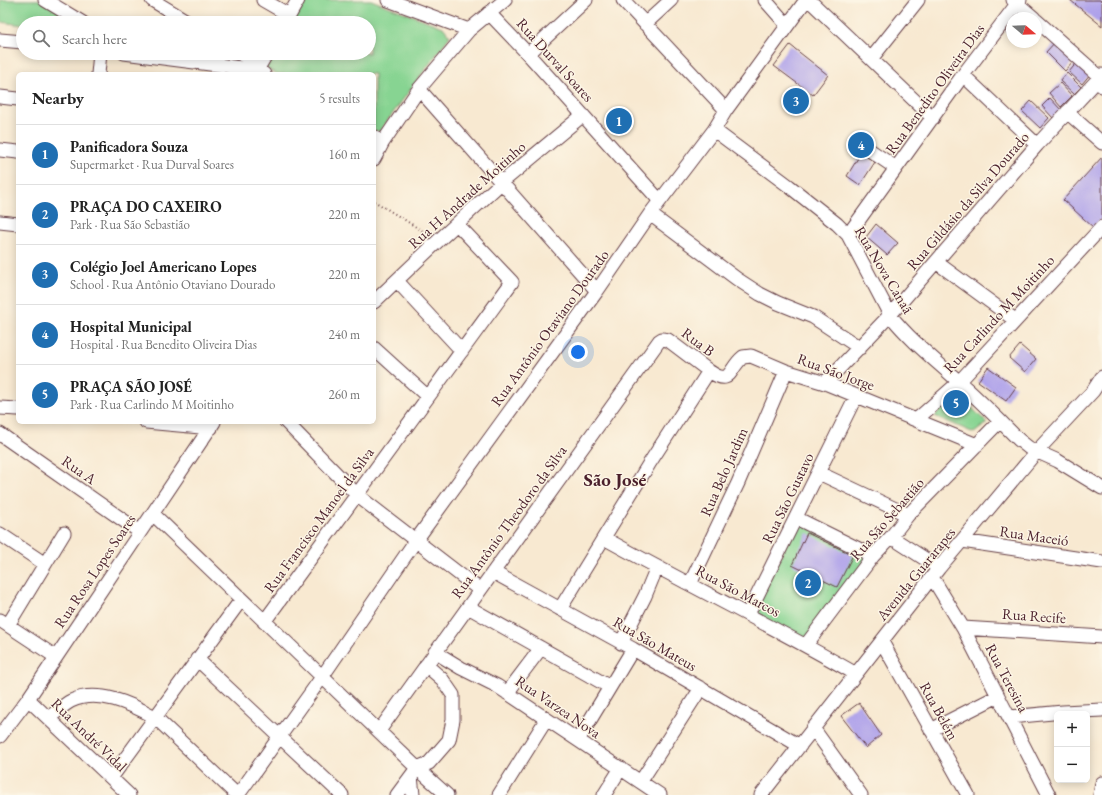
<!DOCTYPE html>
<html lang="en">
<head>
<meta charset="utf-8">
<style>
	body { margin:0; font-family:"EB Garamond",serif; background:#f6f6f6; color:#222 }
	.controls { position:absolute; right:12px; bottom:12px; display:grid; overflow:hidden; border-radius:6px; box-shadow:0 2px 10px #0003 }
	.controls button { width:36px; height:36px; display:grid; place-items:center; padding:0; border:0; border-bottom:1px solid #e0e0e0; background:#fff; color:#222; font:20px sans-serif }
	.compass { position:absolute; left:1006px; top:12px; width:36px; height:36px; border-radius:50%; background:#fff; box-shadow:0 2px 10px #0003; rotate:109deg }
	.you { position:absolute; left:578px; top:352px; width:14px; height:14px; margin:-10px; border:3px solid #fff; border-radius:50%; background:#1a73e8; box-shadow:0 0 0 6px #1a73e833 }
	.badge { display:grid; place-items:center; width:26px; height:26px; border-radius:50%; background:#1f6fb2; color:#fff; font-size:13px; font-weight:700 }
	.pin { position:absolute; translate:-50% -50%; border:2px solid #fff; box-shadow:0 1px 4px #0006 }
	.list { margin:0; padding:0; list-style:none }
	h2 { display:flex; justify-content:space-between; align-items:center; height:52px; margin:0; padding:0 16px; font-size:17px }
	h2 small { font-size:13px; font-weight:400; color:#767676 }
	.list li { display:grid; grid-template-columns:26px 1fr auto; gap:12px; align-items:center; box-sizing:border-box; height:60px; padding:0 16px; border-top:1px solid #e0e0e0 }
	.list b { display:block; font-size:15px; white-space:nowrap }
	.list p { margin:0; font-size:13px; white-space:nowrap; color:#767676 }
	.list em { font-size:13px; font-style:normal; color:#767676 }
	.icon { flex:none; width:22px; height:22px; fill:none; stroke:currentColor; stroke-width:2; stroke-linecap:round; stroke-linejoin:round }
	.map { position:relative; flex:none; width:1102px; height:795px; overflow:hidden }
	.search { position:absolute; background:#fff; box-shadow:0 2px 10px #0003; left:16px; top:16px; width:360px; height:44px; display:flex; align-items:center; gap:10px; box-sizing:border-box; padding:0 14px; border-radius:22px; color:#767676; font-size:15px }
	.panel { position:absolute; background:#fff; box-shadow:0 2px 10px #0003; left:16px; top:72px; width:360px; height:352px; border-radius:6px }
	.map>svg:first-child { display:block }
</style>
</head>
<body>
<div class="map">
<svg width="1102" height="795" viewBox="0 0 1102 795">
	<rect width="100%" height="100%" fill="#fcf5e5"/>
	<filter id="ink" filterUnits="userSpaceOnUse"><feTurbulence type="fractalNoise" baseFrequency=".025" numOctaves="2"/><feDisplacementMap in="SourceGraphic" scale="8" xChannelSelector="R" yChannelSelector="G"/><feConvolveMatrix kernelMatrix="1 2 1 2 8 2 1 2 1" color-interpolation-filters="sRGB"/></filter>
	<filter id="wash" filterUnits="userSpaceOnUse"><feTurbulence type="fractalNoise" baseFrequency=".012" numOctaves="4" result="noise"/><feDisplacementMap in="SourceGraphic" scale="16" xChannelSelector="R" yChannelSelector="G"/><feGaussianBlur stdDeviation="0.9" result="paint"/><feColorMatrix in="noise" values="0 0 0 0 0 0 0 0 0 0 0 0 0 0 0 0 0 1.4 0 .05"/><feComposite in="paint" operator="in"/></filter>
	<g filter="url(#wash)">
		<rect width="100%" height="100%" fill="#f8e9d1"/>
		<path fill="#87d492" stroke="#687a5e" d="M0,0H40L82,23H23V25L0,22Z
			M306,0H371L443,27L450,36L379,132L374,130V74H277L266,68L275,53H369V23H293Z
			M954,390L987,423L974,433L935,416Z
			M798,521L870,557L805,643L751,614Z"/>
		<g id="blocks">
			<path fill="#aea1ea" d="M1070,0H1100L1102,2V26Z
				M1012,23V37L1005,31Z
				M1056,41L1075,60L1065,71L1046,52Z
				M790,45L828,75L813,95L774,66Z
				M1078,61L1091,73L1082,84L1069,72Z
				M1067,73L1081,87L1074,94L1060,81Z
				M1060,83L1072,96L1061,107L1049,93Z
				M1050,98L1061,110L1053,118L1042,106Z
				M1031,101L1049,118L1040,128L1022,111Z
				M861,153L875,162L860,185L847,176Z
				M1102,157V219L1094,228L1063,200Z
				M876,224L898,243L887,255L866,237Z
				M1020,345L1036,359L1025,372L1009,358Z
				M988,367L1016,387L1006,401L978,381Z
				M807,533L853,555L837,587L792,565Z
				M859,703L881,735L866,748L841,716Z"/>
		</g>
	</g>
	<g filter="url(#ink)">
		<use href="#blocks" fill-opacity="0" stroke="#643d44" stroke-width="1"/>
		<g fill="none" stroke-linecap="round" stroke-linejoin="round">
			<defs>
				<path id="minor" d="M45,0L83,23
					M152,0L190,23
					M263,0L289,15
					M388,0L469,30
					M623,0L726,110
					M765,0L787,25
					M809,0L933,118
					M1013,0L1034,18
					M489,13L528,54L660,201
					M1036,20L1100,77L1102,86
					M285,23L298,0
					M645,24L671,0
					M0,40L23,42
					M124,53L257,70L264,74
					M239,53L260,65
					M528,54L586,0
					M871,59L918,0
					M257,70L267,53
					M98,74L100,53
					M963,75L1037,145
					M419,89L597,291
					M0,97L18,99
					M1067,112L1102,143
					M714,130L789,186L837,224L848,235L890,315C911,341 935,360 959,382C980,400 999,420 1019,440L1029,448L1058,461L1102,488
					M374,137H375
					M0,150L18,152
					M871,151L896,168
					M374,159L383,142L419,89L469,30L505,0
					M650,214L737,279L760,294L778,303L813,317L860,348
					M0,222L18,224
					M848,235L963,75L1020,0
					M936,262L1015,320
					M397,281L462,351
					M374,302L438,241L501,183L583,115
					M374,348L428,397
					M825,383L890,315L1037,145L1102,75
					M0,408L18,409
					M916,420L959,382L1102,227
					M146,422L211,428
					M286,422L358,496L480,590
					M0,434L140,532
					M819,473L908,515
					M153,514L417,768L447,795
					M796,518L873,556
					M0,534L45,564
					M891,537L939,568
					M604,538C688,585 773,626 856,674
					M962,541L1102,562
					M493,572L633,649L800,746
					M932,577L963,628L1049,795
					M690,584L738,483L786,371
					M468,607L610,687
					M560,609L649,464L709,371C732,387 728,369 743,357L751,356L786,371L825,383L977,445
					M748,614L856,396
					M0,620L56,657
					M264,622L512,282L457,224
					M8,625L64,533
					M963,628L1102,637
					M882,642L968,795
					M621,643L645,596L657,567
					M806,645L873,556L891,537L908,515L1000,421
					M435,652L461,668L497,686L660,795
					M197,659L342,795
					M507,693L541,648
					M28,699L129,795
					M1010,717L1063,712L1102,710
					M48,718C56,713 63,705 71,701C98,688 131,704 155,717L237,795
					M813,728L861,795
					M931,730L998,696
					M379,731L659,341L662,339L668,340L709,371
					M0,736L28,699L214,422
					M578,740L633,649
					M411,776L413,795
					M111,778L241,600
					M641,781L701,688
					M238,795L322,677L414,543L597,291L650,214L714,130L726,110L806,0
					M397,795L417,768L429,763L449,740L453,720V695L442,679L426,665
					M499,795L546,720
					M604,795L621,768
					M761,795L939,568L1037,451L1093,391L1102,377
					M1100,795L1102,783"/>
			</defs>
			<use href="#minor" stroke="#643d44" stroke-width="15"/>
			<path stroke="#643d44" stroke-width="2" stroke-dasharray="1 3" stroke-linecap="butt" d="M374,201L429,235"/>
			<use href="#minor" stroke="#fff" stroke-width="13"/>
		</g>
	</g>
	<g text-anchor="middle" stroke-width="3" stroke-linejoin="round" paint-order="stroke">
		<g font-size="15" fill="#4a1f2b" stroke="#fcf5e5">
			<text transform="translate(555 60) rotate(48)" y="5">Rua Durval Soares</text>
			<text transform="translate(935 89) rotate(-54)" y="5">Rua Benedito Oliveira Dias</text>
			<text transform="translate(467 195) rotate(-42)" y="5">Rua H Andrade Moitinho</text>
			<text transform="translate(968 201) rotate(-49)" y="5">Rua Gildásio da Silva Dourado</text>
			<text transform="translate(884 270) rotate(59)" y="5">Rua Nova Canaã</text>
			<text transform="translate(999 314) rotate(-47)" y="5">Rua Carlindo M Moitinho</text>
			<text transform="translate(550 328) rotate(-54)" y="5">Rua Antônio Otaviano Dourado</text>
			<text transform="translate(698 342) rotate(37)" y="5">Rua B</text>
			<text transform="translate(836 372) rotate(20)" y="5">Rua São Jorge</text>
			<text transform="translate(79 470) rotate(35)" y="5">Rua A</text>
			<text transform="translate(724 472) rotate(-66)" y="5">Rua Belo Jardim</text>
			<text transform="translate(788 498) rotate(-64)" y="5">Rua São Gustavo</text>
			<text transform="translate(887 519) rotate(-49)" y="5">Rua São Sebastião</text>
			<text transform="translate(319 520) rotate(-54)" y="5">Rua Francisco Manoel da Silva</text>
			<text transform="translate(509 522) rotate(-54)" y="5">Rua Antônio Theodoro da Silva</text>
			<text transform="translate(1034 536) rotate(8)" y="5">Rua Maceió</text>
			<text transform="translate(95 571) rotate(-56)" y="5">Rua Rosa Lopes Soares</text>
			<text transform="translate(916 574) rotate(-51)" y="5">Avenida Guararapes</text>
			<text transform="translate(738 591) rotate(28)" y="5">Rua São Marcos</text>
			<text transform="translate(1034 616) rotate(4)" y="5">Rua Recife</text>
			<text transform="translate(655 644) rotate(30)" y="5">Rua São Mateus</text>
			<text transform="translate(1007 678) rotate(62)" y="5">Rua Teresina</text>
			<text transform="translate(558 707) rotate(34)" y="5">Rua Varzea Nova</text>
			<text transform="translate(939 711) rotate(61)" y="5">Rua Belém</text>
			<text transform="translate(89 735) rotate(44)" y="5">Rua André Vidal</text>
		</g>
		<g font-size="19" font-weight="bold" fill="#4a1f2b" stroke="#fcf5e5">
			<text x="615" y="486">São José</text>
		</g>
	</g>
</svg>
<div class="controls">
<button>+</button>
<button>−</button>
</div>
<svg class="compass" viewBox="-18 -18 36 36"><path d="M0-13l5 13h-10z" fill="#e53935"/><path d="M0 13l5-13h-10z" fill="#767676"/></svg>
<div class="you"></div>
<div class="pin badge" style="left:619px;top:121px">1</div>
<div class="pin badge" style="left:808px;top:583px">2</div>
<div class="pin badge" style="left:796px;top:101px">3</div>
<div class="pin badge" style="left:861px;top:145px">4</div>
<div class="pin badge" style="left:956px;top:403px">5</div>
<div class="search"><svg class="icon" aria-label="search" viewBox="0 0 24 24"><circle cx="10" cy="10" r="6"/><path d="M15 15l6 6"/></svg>Search here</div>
<section class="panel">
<h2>Nearby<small>5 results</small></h2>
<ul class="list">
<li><span class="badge">1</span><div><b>Panificadora Souza</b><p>Supermarket · Rua Durval Soares</p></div><em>160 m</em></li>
<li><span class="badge">2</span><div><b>PRAÇA DO CAXEIRO</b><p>Park · Rua São Sebastião</p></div><em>220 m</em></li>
<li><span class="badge">3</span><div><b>Colégio Joel Americano Lopes</b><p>School · Rua Antônio Otaviano Dourado</p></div><em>220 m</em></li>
<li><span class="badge">4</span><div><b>Hospital Municipal</b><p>Hospital · Rua Benedito Oliveira Dias</p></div><em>240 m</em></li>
<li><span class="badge">5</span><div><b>PRAÇA SÃO JOSÉ</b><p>Park · Rua Carlindo M Moitinho</p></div><em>260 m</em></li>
</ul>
</section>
</div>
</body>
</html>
